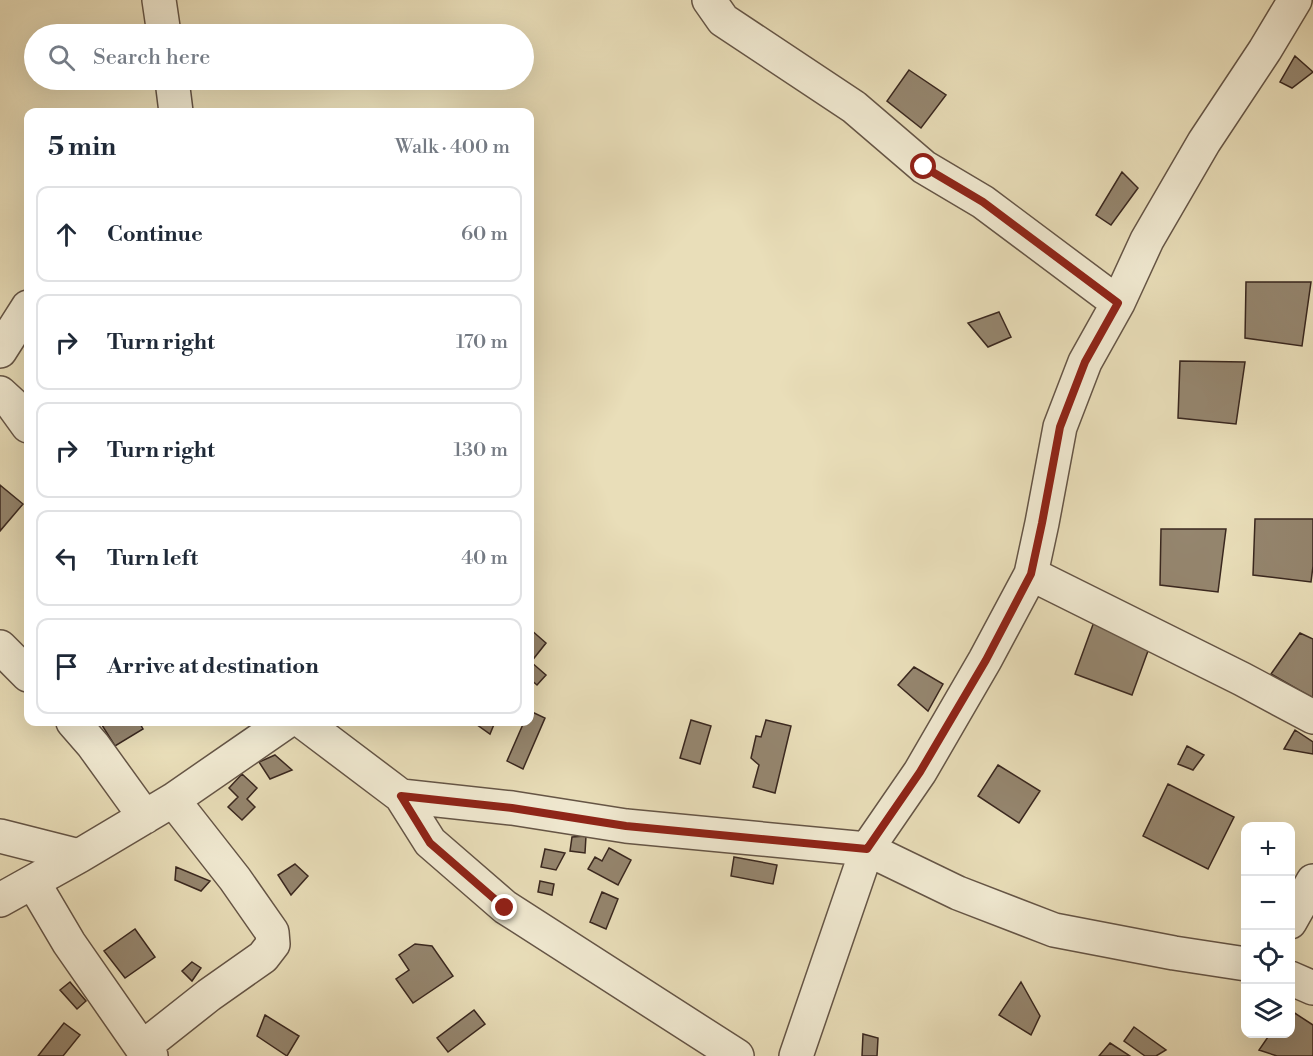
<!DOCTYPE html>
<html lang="en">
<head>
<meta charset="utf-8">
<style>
	body { margin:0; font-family:"Libre Bodoni",serif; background:#f6f6f7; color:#1f2937 }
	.controls { position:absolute; right:18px; bottom:18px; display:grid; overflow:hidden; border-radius:12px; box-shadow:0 6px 24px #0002 }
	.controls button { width:54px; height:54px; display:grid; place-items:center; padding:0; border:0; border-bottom:2px solid #e0e1e3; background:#fff; color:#1f2937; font:30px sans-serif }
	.stop { position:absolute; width:18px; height:18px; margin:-14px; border:4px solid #8f2418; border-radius:50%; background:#fff }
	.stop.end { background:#8f2418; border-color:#fff; box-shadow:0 2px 6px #0008 }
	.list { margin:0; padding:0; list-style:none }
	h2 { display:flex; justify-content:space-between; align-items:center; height:78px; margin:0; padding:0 24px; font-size:26px }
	h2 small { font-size:20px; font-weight:400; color:#747a83 }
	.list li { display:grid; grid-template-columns:39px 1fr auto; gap:18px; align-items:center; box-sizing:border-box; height:96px; margin:0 12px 12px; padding:0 12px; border:2px solid #e0e1e3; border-radius:12px }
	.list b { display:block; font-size:22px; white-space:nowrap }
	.list em { font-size:20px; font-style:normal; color:#747a83 }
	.icon { flex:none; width:33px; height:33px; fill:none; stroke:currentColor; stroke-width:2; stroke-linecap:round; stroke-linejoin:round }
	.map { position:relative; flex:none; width:1313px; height:1056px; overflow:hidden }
	.search { position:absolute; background:#fff; box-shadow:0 6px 24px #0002; left:24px; top:24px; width:510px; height:66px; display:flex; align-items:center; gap:15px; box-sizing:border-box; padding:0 21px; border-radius:33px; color:#747a83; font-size:22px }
	.panel { position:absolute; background:#fff; box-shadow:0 6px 24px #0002; left:24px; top:108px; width:510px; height:618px; border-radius:12px }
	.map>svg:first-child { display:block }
</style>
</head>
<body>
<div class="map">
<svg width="1313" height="1056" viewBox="0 0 1313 1056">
	<rect width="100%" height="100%" fill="#e9deb9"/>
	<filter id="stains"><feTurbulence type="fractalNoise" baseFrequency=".00333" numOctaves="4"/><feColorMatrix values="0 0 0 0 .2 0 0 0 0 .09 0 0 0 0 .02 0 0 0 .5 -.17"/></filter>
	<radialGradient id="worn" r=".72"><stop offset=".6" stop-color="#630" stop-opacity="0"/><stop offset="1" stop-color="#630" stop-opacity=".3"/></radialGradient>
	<path fill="#95866f" stroke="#39271f" stroke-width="1.5" d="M1295,56L1313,72L1292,88L1280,82Z
		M909,70L946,95L921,128L887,101Z
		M1122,172L1138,188L1111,225L1096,215Z
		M1246,282H1311L1302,346L1245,338Z
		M999,312L1011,337L988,347L968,323Z
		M1180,361L1245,362L1236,424L1178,418Z
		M0,485L23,504L0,531Z
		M1255,519H1313V566L1311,582L1253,575Z
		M1161,529H1226L1218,592L1160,585Z
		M1095,619L1152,640L1132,695L1075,674Z
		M530,629L546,643L531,662L546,675L537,685L530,679Z
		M1300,633L1313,639V698L1271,674Z
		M914,667L943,684L928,711L898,685Z
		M530,711L545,718L523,769L507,761L524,722H530Z
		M691,720L711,726L700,764L680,758Z
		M766,720L791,726L775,793L753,787L759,765L751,758L756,736L761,737Z
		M100,722H139L143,729L115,746Z
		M473,722H495L490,734Z
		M1295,730L1313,742V754L1284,749Z
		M1187,746L1204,755L1193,770L1178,764Z
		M275,755L292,770L270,779L259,762Z
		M998,765L1040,791L1019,823L978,796Z
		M242,774L257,788L247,799L255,807L242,820L228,807L238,797L229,788Z
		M1168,784L1234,817L1208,869L1143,836Z
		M586,836L585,853L570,851L572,837Z
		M609,848L631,860L618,885L588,869L595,857L602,861Z
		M545,849L565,853L556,870L541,867Z
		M734,857L777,865L773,884L731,876Z
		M295,864L308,876L291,895L278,875Z
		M176,867L210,881L201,891L175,880Z
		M540,881L554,884L552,895L538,892Z
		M602,892L618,899L606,929L590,922Z
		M135,929L155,957L125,978L104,951Z
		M415,944L432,946L453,976L413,1003L396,979L409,970L399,955Z
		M192,962L201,968L192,981L182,971Z
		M70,982L86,1001L77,1009L60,990Z
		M1021,982L1040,1016L1031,1035L999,1015Z
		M474,1010L485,1024L448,1052L437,1038Z
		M1290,1010L1313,1025V1056H1277L1259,1050L1270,1034H1290Z
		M265,1015L299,1036L287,1056L257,1036Z
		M64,1023L80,1035L63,1056H38Z
		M1134,1027L1166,1050L1156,1056H1145L1124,1041Z
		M863,1034L878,1038L877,1056H862Z
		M1110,1043L1130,1056H1099Z"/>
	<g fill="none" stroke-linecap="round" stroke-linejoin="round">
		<defs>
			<path id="minor" d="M159,0L164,34
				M709,0L723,20L854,107L924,167L983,202L1118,303
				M172,80L176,112
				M0,351L28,307
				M0,393L12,404L28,426
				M1031,574L1242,679L1313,717
				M0,647L28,675
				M73,722L93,745L145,817
				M303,722L401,796L430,842L505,907L737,1056
				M401,796L512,808L626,826L867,849L958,893L1054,930L1174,953L1246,964
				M0,836L79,856
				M33,882L69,943L142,1048L151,1056
				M0,900L79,856L173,800L286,722
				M1290,922L1313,881
				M1290,978L1313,988
				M142,1048L209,995L263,957L273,944L272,932L235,879L173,800
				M796,1056L867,849L920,772L985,660L1031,574L1042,523L1060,427L1085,362L1118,303L1147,240L1204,142L1265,50L1295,0"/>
		</defs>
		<use href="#minor" stroke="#655546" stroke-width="36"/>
		<use href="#minor" stroke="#f1ead2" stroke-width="33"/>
	</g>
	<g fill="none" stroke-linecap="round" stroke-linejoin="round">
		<path stroke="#8f2418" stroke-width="8" d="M505,908L430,843L401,796L512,808L626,826L867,849L920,772L986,660L1031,574L1042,523L1060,427L1085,362L1118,303L983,202L924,167"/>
	</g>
	<rect width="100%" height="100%" filter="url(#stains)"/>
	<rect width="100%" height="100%" fill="url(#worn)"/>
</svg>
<div class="controls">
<button>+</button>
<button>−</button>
<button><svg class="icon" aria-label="locate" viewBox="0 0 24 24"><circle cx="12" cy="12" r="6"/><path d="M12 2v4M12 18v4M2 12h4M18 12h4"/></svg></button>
<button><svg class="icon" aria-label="layers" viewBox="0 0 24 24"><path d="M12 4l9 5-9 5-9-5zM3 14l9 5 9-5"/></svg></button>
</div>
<div class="stop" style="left:924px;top:167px"></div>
<div class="stop end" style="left:505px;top:908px"></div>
<div class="search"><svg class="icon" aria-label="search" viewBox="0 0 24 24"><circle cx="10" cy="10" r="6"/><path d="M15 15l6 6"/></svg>Search here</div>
<section class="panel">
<h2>5 min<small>Walk · 400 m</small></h2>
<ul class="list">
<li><svg class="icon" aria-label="ahead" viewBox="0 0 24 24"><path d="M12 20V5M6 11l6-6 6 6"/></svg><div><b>Continue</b></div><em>60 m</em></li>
<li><svg class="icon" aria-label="right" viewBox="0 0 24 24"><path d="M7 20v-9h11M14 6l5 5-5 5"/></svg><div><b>Turn right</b></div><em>170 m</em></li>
<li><svg class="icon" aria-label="right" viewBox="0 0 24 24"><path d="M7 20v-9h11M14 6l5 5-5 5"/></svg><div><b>Turn right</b></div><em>130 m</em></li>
<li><svg class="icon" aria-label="left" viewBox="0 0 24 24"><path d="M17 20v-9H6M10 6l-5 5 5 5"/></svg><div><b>Turn left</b></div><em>40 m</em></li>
<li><svg class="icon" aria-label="arrive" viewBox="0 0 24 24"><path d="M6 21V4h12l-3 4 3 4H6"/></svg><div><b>Arrive at destination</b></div></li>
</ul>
</section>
</div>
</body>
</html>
